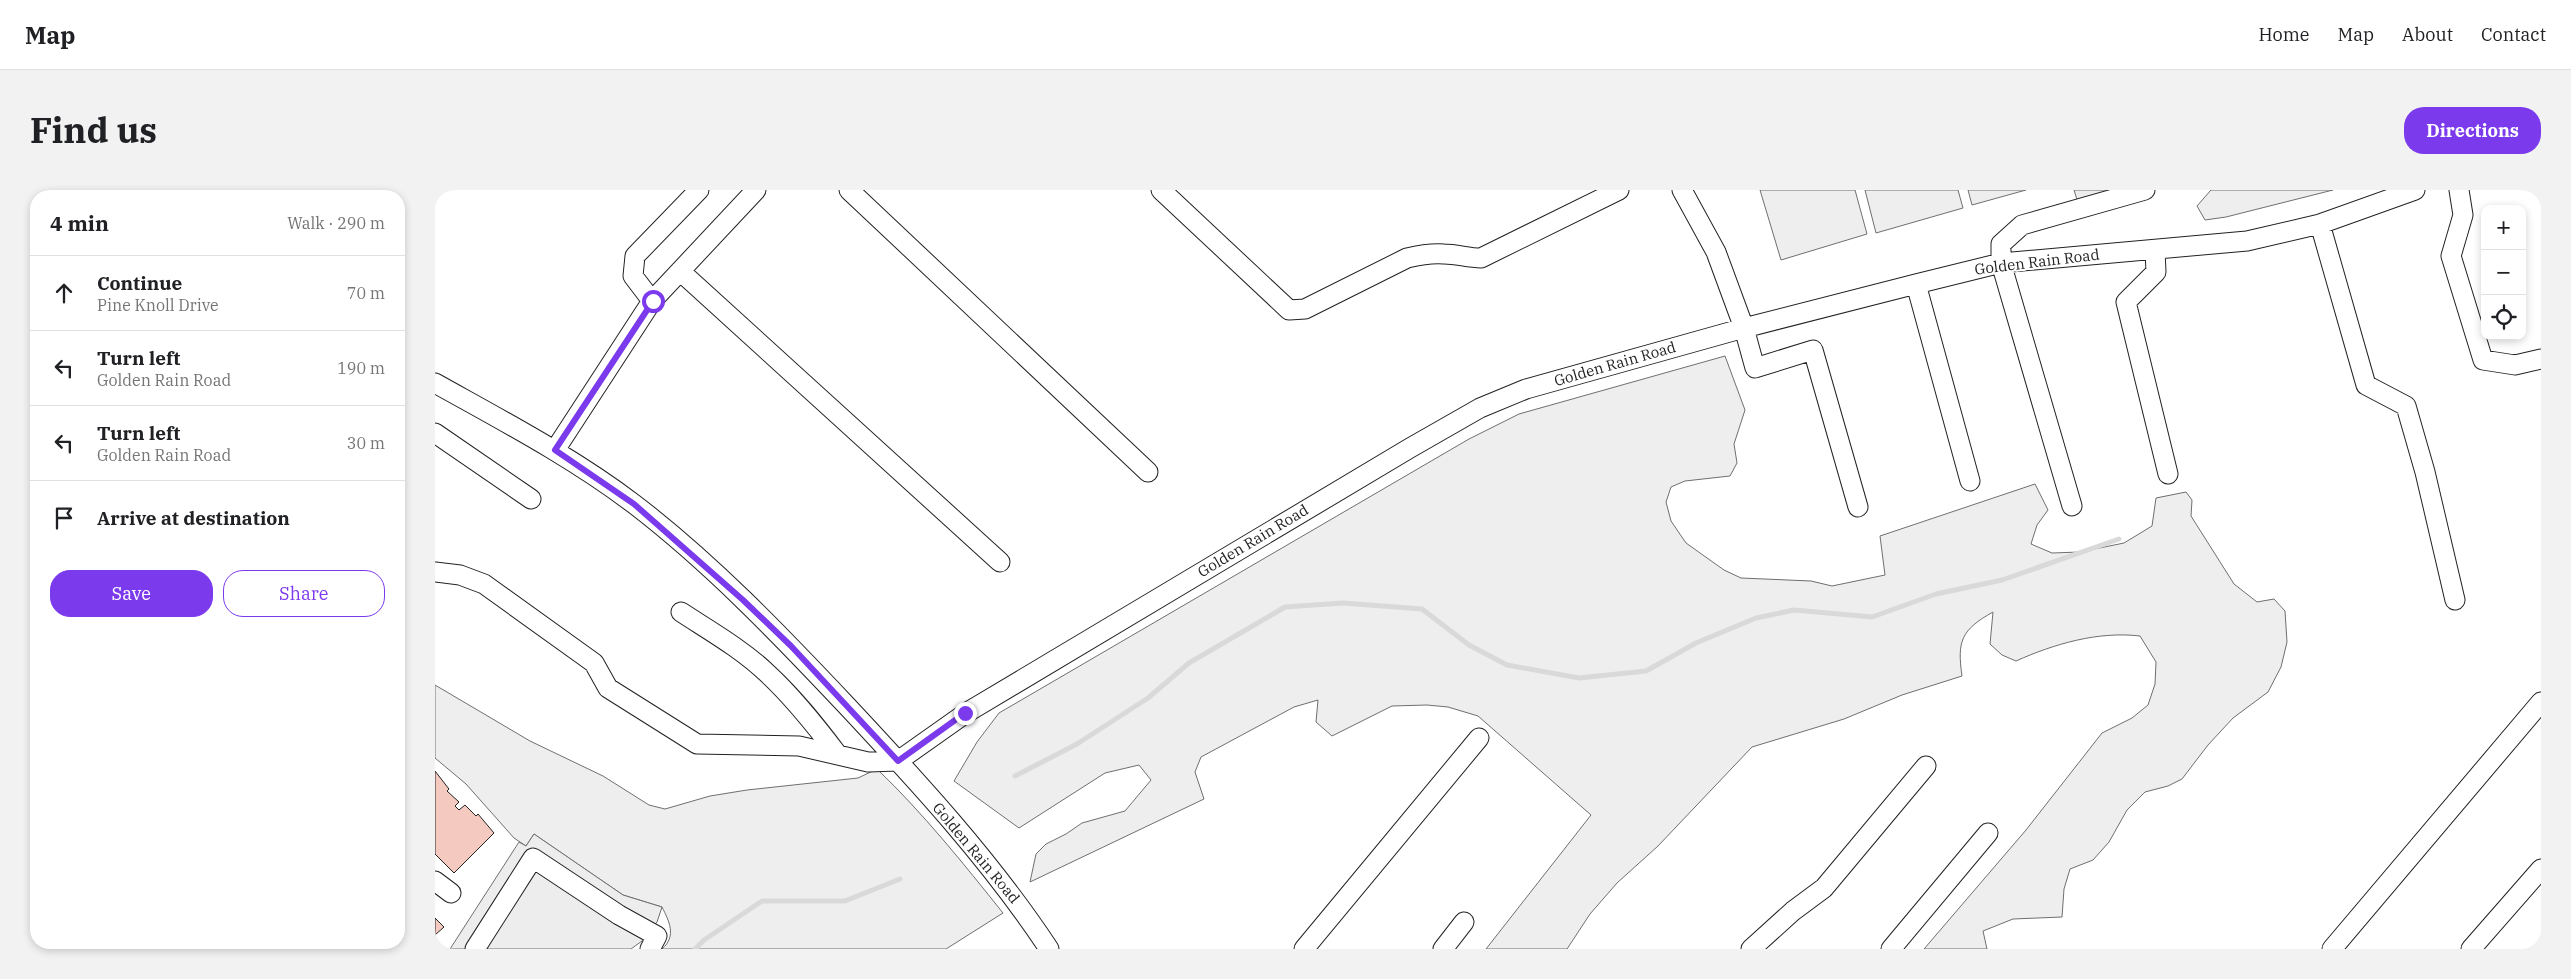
<!DOCTYPE html>
<html lang="en">
<head>
<meta charset="utf-8">
<style>
	body { margin:0; font-family:"IBM Plex Serif",serif; background:#f2f2f2; color:#202124 }
	.controls { position:absolute; right:15px; top:15px; display:grid; overflow:hidden; border-radius:10px; box-shadow:0 2px 8px #0003 }
	.controls button { width:45px; height:45px; display:grid; place-items:center; padding:0; border:0; border-bottom:1px solid #e0e0e0; background:#fff; color:#202124; font:25px sans-serif }
	.stop { position:absolute; width:15px; height:15px; margin:-11px; border:4px solid #7c3aed; border-radius:50%; background:#fff }
	.stop.end { background:#7c3aed; border-color:#fff; box-shadow:0 1px 5px #0008 }
	.list { margin:0; padding:0; list-style:none }
	h2 { display:flex; justify-content:space-between; align-items:center; height:65px; margin:0; padding:0 20px; font-size:21px }
	h2 small { font-size:16px; font-weight:400; color:#757577 }
	.list li { display:grid; grid-template-columns:32px 1fr auto; gap:15px; align-items:center; box-sizing:border-box; height:75px; padding:0 20px; border-top:1px solid #e0e0e0 }
	.list b { display:block; font-size:19px; white-space:nowrap }
	.list p { margin:0; font-size:16px; white-space:nowrap; color:#757577 }
	.list em { font-size:16px; font-style:normal; color:#757577 }
	.actions { display:flex; gap:10px; padding:15px 20px }
	.actions a { flex:1; padding:11px 0; border:1px solid #7c3aed; border-radius:20px; text-align:center; font-size:18px; color:#7c3aed }
	.actions .main { background:#7c3aed; color:#fff }
	.icon { flex:none; width:28px; height:28px; fill:none; stroke:currentColor; stroke-width:2; stroke-linecap:round; stroke-linejoin:round }
	.map { position:relative; flex:none; width:2106px; height:759px; overflow:hidden; border-radius:20px }
	header { display:flex; align-items:center; gap:30px; box-sizing:border-box; height:70px; padding:0 25px; background:#fff; border-bottom:1px solid #e0e0e0 }
	header strong { font-size:24px }
	nav { display:flex; gap:28px; margin-inline-start:auto; font-size:18px }
	.intro { display:flex; align-items:center; justify-content:space-between; box-sizing:border-box; height:120px; padding:0 30px }
	h1 { margin:0; font-size:35px }
	.button { padding:12px 22px; border-radius:20px; background:#7c3aed; color:#fff; font-size:18px; font-weight:700 }
	main { display:flex; gap:30px; padding:0 30px }
	aside { flex:1; background:#fff; border-radius:20px; box-shadow:0 2px 8px #0003 }
	.map>svg:first-child { display:block }
</style>
</head>
<body>
<header>
<strong>Map</strong>
<nav><a>Home</a><a>Map</a><a>About</a><a>Contact</a></nav>
</header>
<div class="intro"><h1>Find us</h1><a class="button">Directions</a></div>
<main>
<aside>
<h2>4 min<small>Walk · 290 m</small></h2>
<ul class="list">
<li><svg class="icon" aria-label="ahead" viewBox="0 0 24 24"><path d="M12 20V5M6 11l6-6 6 6"/></svg><div><b>Continue</b><p>Pine Knoll Drive</p></div><em>70 m</em></li>
<li><svg class="icon" aria-label="left" viewBox="0 0 24 24"><path d="M17 20v-9H6M10 6l-5 5 5 5"/></svg><div><b>Turn left</b><p>Golden Rain Road</p></div><em>190 m</em></li>
<li><svg class="icon" aria-label="left" viewBox="0 0 24 24"><path d="M17 20v-9H6M10 6l-5 5 5 5"/></svg><div><b>Turn left</b><p>Golden Rain Road</p></div><em>30 m</em></li>
<li><svg class="icon" aria-label="arrive" viewBox="0 0 24 24"><path d="M6 21V4h12l-3 4 3 4H6"/></svg><div><b>Arrive at destination</b></div></li>
</ul>
<div class="actions"><a class="main">Save</a><a>Share</a></div>
</aside>
<div class="map">
<svg width="2106" height="759" viewBox="0 0 2106 759">
	<rect width="100%" height="100%" fill="#fff"/>
	<path fill="#eee" stroke="#6f6f6f" d="M1325,0H1420L1432,44L1346,70Z
		M1430,0H1523L1528,18L1441,43Z
		M1533,0H1591L1537,15Z
		M1776,0H1898L1791,27L1770,30L1762,16Z
		M1290,166L1310,220L1299,254L1302,273L1295,286L1250,291L1236,297L1231,312L1236,331L1251,353L1289,380L1306,388L1376,391L1397,396L1450,385L1445,346L1600,294L1613,320L1602,335L1596,354L1617,363L1645,362L1689,353L1717,336L1721,308L1751,302L1757,310L1756,326L1799,394L1822,412L1839,409L1850,421L1852,452L1846,477L1833,502L1798,528L1773,555L1747,589L1733,596L1710,602L1692,620L1674,652L1658,670L1635,679L1629,699L1627,727L1578,729L1548,741L1552,759H1489L1591,640L1667,543L1697,528L1713,515L1720,494L1721,472L1705,446C1663,441 1619,454 1581,471L1567,465L1555,454L1558,422C1526,440 1522,451 1527,486L1467,505L1409,529L1317,557L1223,656L1182,693L1155,724L1132,759H1051L1156,625L1043,526L1013,517L992,515L957,516L897,546L881,532L883,510L859,517L766,567L760,582L769,609L595,692L601,664L611,654L631,644L647,633L690,621L716,590L704,575L670,583L584,638L519,591L542,552L564,523L1034,249L1084,224Z
		M0,495L95,551L168,586L214,615L230,619L275,606L312,600L423,588L442,579C488,623 528,673 568,723L511,759H227C242,746 234,731 227,717L188,705L99,644L91,656L79,648L31,594L0,568Z"/>
	<path fill="#ededed" stroke="#6f6f6f" d="M1639,0H1690L1643,13Z
		M99,644L188,705L227,717L222,732L207,751L196,759H15L84,652L91,656Z"/>
	<g fill="none" stroke-linecap="round" stroke-linejoin="round">
		<path stroke="#d9d9d9" stroke-width="5" d="M580,586L642,554L713,508L754,473L850,417L908,413L987,419L1034,455L1072,475L1144,488L1211,481L1261,453L1321,428L1359,420L1437,427L1501,404L1567,390L1684,349
			M260,759L269,750L327,711H410L465,689"/>
	</g>
	<path fill="#f3c9c0" stroke="#222" d="M0,581L14,599L12,601L24,612L20,616L24,620L30,615L41,626L43,624L59,643L19,683L0,664Z
		M0,728L9,737L0,745Z"/>
	<g fill="none" stroke-linecap="round" stroke-linejoin="round">
		<defs>
			<path id="minor" d="M414,0L713,282
				M726,0L854,120L870,119L972,68C985,65 997,63 1009,64C1022,64 1033,68 1046,68L1184,0
				M1247,0L1281,62L1309,138L1320,178L1378,160L1423,317
				M2024,0L2028,25L2016,66L2048,170L2080,175L2106,169
				M1885,34L1931,195L1971,216L1990,282L2020,410
				M1720,60L1721,82L1691,112L1733,284
				M245,81L565,372
				M1481,94L1535,291
				M217,111L198,86L200,66L264,0
				M0,193C68,231 137,267 199,314C276,373 345,445 411,515C483,592 556,671 614,759
				M0,243L96,309
				M120,260L217,111L321,0
				M1637,316L1566,73V54L1587,35L1710,0
				M0,382L25,385L49,394L159,473L173,498L262,554L364,556L433,572L463,571L531,523L975,258L1045,218L1091,199L1309,138L1481,94L1566,73L1812,51L1885,34L1980,0
				M246,422C275,441 307,459 333,484C359,508 381,536 403,565
				M0,691L16,703
				M40,759L98,668L184,725L222,746L215,759
				M869,759L1044,548
				M1008,759L1029,732
				M1316,759L1358,721L1389,698L1491,576
				M1456,759L1553,643
				M1897,759L2106,512
				M2036,759L2106,679"/>
		</defs>
		<use href="#minor" stroke="#222" stroke-width="21"/>
		<use href="#minor" stroke="#fff" stroke-width="19"/>
	</g>
	<g fill="none" stroke-linecap="round" stroke-linejoin="round">
		<path stroke="#7c3aed" stroke-width="6" d="M218,111L120,260L199,314L308,410L356,456L463,571L530,523"/>
	</g>
	<g text-anchor="middle" stroke-width="4" stroke-linejoin="round" paint-order="stroke">
		<g font-size="15" fill="#222" stroke="#fff">
			<text transform="translate(1602 72) rotate(-7)" y="5">Golden Rain Road</text>
			<text transform="translate(1180 174) rotate(-16)" y="5">Golden Rain Road</text>
			<text transform="translate(818 351) rotate(-31)" y="5">Golden Rain Road</text>
			<text transform="translate(541 663) rotate(50)" y="5">Golden Rain Road</text>
		</g>
	</g>
</svg>
<div class="controls">
<button>+</button>
<button>−</button>
<button><svg class="icon" aria-label="locate" viewBox="0 0 24 24"><circle cx="12" cy="12" r="6"/><path d="M12 2v4M12 18v4M2 12h4M18 12h4"/></svg></button>
</div>
<div class="stop" style="left:218px;top:111px"></div>
<div class="stop end" style="left:530px;top:523px"></div>
</div>
</main>
</body>
</html>
